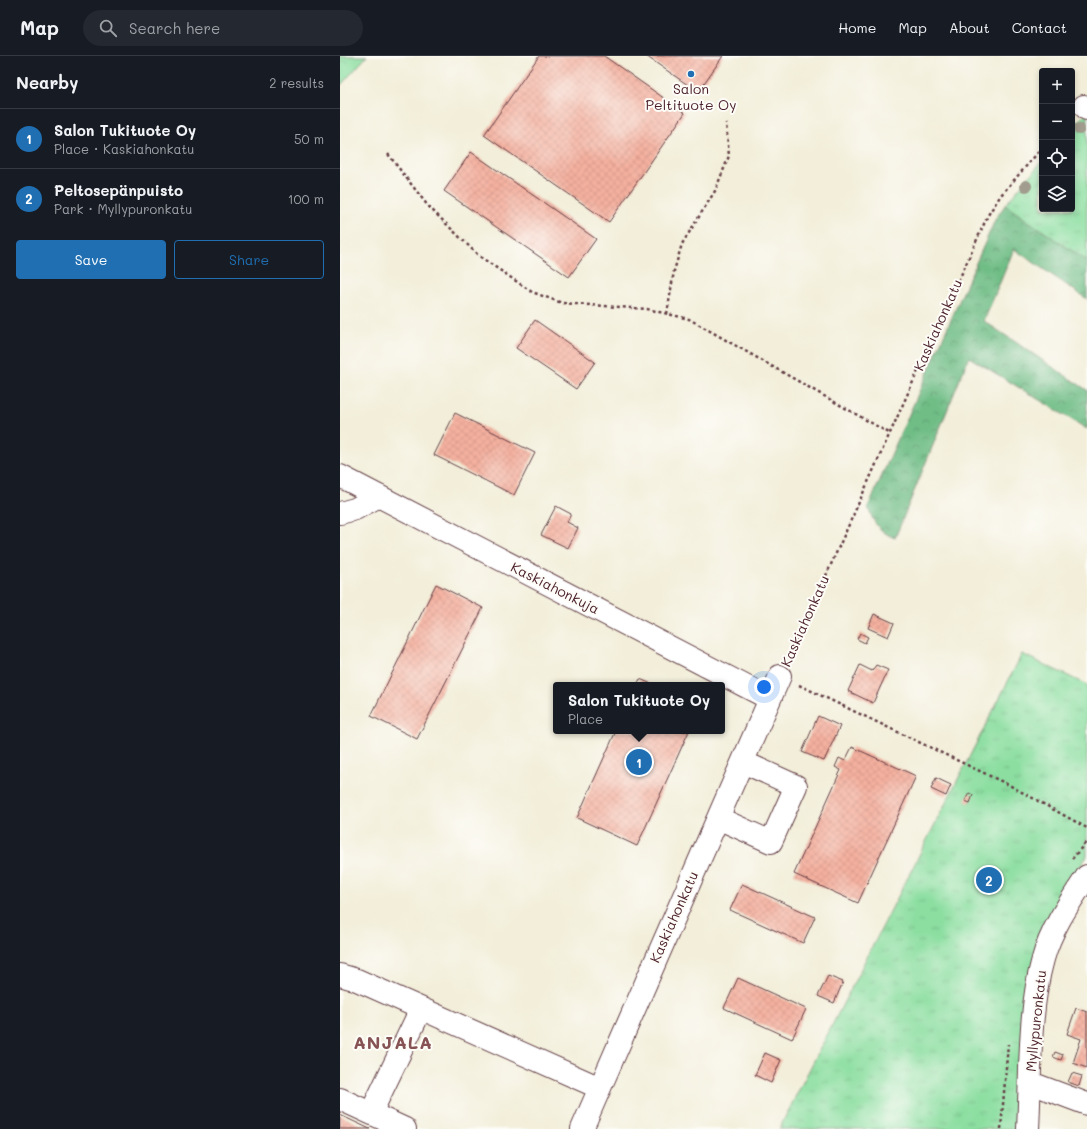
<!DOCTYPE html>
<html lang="en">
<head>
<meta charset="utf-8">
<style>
	body { margin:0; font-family:Mali,sans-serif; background:#242831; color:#f1f3f6 }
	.controls { position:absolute; right:12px; top:12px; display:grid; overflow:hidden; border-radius:4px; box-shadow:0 2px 6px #0003 }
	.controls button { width:36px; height:36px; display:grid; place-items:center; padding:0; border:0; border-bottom:1px solid #363941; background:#171b24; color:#f1f3f6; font:20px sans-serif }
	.you { position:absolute; left:424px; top:631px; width:14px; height:14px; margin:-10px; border:3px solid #fff; border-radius:50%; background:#1a73e8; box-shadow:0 0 0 6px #1a73e833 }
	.badge { display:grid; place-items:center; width:26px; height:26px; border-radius:50%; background:#1f6fb2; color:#fff; font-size:13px; font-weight:700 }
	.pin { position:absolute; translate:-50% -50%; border:2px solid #fff; box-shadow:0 1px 4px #0006 }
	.popup { position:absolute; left:213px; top:626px; width:172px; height:52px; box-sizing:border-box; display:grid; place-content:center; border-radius:4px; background:#171b24; filter:drop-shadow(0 1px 3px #0005); font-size:13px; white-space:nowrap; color:#9ea1a6 }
	.popup b { font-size:15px; color:#f1f3f6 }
	.popup::after { content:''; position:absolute; left:50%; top:100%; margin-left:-8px; border:8px solid transparent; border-top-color:#171b24 }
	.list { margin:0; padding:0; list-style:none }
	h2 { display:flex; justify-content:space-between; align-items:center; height:52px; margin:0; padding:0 16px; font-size:17px }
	h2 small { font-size:13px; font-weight:400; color:#9ea1a6 }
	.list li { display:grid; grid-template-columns:26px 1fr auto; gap:12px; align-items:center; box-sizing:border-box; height:60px; padding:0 16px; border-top:1px solid #363941 }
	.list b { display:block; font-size:15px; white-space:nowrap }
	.list p { margin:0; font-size:13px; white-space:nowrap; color:#9ea1a6 }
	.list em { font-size:13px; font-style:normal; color:#9ea1a6 }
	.actions { display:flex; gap:8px; padding:12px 16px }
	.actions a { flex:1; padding:9px 0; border:1px solid #1f6fb2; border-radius:4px; text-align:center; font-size:14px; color:#1f6fb2 }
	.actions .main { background:#1f6fb2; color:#fff }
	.icon { flex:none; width:22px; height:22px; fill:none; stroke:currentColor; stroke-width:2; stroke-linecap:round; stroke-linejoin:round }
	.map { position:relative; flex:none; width:747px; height:1073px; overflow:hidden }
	header { display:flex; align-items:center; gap:24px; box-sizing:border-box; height:56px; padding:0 20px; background:#171b24; border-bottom:1px solid #363941 }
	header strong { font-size:19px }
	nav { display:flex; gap:22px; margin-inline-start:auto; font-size:14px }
	.search { width:280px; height:36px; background:#242831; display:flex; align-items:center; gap:10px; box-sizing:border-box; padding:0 14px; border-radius:22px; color:#9ea1a6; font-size:15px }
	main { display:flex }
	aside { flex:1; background:#171b24 }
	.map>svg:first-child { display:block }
</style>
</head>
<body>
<header>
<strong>Map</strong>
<div class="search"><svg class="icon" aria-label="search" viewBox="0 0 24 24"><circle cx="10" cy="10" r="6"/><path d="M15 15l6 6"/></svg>Search here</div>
<nav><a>Home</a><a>Map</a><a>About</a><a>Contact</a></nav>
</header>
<main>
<aside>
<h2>Nearby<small>2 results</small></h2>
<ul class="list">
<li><span class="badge">1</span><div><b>Salon Tukituote Oy</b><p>Place · Kaskiahonkatu</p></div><em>50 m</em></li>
<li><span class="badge">2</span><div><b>Peltosepänpuisto</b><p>Park · Myllypuronkatu</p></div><em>100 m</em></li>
</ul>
<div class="actions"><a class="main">Save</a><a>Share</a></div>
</aside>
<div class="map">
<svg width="747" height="1073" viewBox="0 0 747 1073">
	<defs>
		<pattern id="forest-crowns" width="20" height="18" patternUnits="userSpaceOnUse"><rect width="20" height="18" fill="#70bd86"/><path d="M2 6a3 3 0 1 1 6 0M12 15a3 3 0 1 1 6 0" fill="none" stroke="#5e996e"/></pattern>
		<pattern id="park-tufts" width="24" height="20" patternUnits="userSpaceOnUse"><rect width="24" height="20" fill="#8bdea0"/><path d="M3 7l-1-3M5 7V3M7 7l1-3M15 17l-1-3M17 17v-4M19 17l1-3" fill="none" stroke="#79be8a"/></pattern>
		<pattern id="building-cross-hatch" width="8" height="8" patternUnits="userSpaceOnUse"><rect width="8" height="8" fill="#f4b09f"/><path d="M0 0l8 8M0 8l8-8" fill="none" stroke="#d39789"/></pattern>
	</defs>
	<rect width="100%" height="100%" fill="#fdfcf7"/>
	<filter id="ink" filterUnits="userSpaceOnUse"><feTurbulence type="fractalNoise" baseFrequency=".025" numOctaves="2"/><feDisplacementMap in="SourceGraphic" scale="8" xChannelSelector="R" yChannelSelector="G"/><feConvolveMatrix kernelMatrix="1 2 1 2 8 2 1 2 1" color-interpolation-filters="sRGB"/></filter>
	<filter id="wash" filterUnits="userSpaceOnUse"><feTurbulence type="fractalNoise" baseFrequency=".012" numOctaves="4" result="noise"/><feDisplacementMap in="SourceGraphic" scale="16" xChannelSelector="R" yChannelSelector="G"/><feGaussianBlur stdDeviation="0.9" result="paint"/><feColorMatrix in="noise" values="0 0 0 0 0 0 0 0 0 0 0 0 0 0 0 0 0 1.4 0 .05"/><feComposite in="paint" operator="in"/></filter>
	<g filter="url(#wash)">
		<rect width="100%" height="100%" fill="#f2eed9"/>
		<path fill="url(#forest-crowns)" stroke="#5d6e58" d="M665,149L747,205V243L674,193L644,265L747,334V373L629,301L555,482C539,476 533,466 528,451L655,164Z"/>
		<path fill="url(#park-tufts)" stroke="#6a7e66" d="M0,0H27L0,30Z
			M747,56V205L665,149L702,105V153H732V72Z
			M682,598L747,629V800L716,848L699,884L678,1073H439Z"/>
		<g id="blocks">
			<path fill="url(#building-cross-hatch)" d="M199,0H264L345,57L269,166L144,79Z
				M306,0H383L358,36Z
				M131,96L256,183L229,221L104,135Z
				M195,264L255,306L236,333L176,292Z
				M115,357L195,397L174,439L94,399Z
				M216,450L231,458L227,466L238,472L228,492L201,479Z
				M96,528L143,552L77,683L31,660Z
				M534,558L554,567L548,581L528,572Z
				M520,577L528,581L525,587L517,583Z
				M520,609L532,615L536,609L548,614L533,647L508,635Z
				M300,623L314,629H297Z
				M478,660L500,670L484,705L462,696Z
				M276,675H349L297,790L237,762Z
				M512,691L576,720L518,847L454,818L501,714L495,711L499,702L505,705Z
				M596,722L611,729L606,740L591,733Z
				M629,737L633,739L630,747L625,745Z
				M402,828L475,861L463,887L390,854Z
				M488,920L503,926L494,947L478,940Z
				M398,922L466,953L452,983L384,952Z
				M736,952L747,956V1012L733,1007L741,983L727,978Z
				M715,996L723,999L721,1004L713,1001Z
				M425,997L441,1004L431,1027L415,1019Z
				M732,1017L742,1020L739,1030L728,1026Z
				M0,1059L30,1073H0Z"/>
		</g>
	</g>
	<g filter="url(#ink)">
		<use href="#blocks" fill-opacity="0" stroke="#633e45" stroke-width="1"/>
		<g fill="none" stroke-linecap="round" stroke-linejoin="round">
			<defs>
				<path id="minor" d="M744,50L747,53
					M0,420L430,643
					M0,457L15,453L39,440
					M378,762L431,786L456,730L403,706
					M0,919L17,924L260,1032
					M691,1027L747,1048
					M0,1043L65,1073
					M31,1057L81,953
					M242,1073L440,620
					M688,1073C691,1018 688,956 703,903C711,873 730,846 747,820"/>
			</defs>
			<use href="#minor" stroke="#633e45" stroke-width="24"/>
			<path stroke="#633e45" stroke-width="2.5" stroke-dasharray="3 3" stroke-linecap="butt" d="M48,98L88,150L139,200L192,236L222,247L307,253L349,263L549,377
				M327,258L334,215L342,188L375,135L389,100L386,67
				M449,602L648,159L661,139L702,92
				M459,629L669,729L747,772
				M732,803L747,785
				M661,1073L668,988"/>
			<use href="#minor" stroke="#fff" stroke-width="22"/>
		</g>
		<g fill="#a19c8d">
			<circle cx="739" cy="73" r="6"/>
			<circle cx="686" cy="130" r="6"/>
		</g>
	</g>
	<circle fill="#1f6fb2" stroke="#fdfcf7" stroke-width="1.5" cx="351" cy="18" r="4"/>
	<g text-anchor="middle" stroke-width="4" stroke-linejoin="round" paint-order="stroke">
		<g font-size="14" fill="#4a1f2b" stroke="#fdfcf7">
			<text x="351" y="38">Salon<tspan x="351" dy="16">Peltituote Oy</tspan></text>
		</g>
		<g font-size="14" fill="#4a1f2b" stroke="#fdfcf7">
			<text transform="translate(598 269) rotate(-66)" y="5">Kaskiahonkatu</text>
			<text transform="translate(215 532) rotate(27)" y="5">Kaskiahonkuja</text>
			<text transform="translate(465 565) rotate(-66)" y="5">Kaskiahonkatu</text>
			<text transform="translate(334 861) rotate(-66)" y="5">Kaskiahonkatu</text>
			<text transform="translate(696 965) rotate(-84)" y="5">Myllypuronkatu</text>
		</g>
		<g font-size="18" font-weight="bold" letter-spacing="1" fill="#865254" stroke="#fdfcf7">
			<text x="53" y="993">ANJALA</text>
		</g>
	</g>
</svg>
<div class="controls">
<button>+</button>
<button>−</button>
<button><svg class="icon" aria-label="locate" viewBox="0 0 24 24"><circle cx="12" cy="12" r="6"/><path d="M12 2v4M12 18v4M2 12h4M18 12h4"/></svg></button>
<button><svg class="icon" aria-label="layers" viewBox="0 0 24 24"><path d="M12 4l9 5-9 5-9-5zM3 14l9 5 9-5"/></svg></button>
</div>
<div class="you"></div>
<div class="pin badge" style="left:299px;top:706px">1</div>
<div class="popup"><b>Salon Tukituote Oy</b>Place</div>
<div class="pin badge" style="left:649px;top:824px">2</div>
</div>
</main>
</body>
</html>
